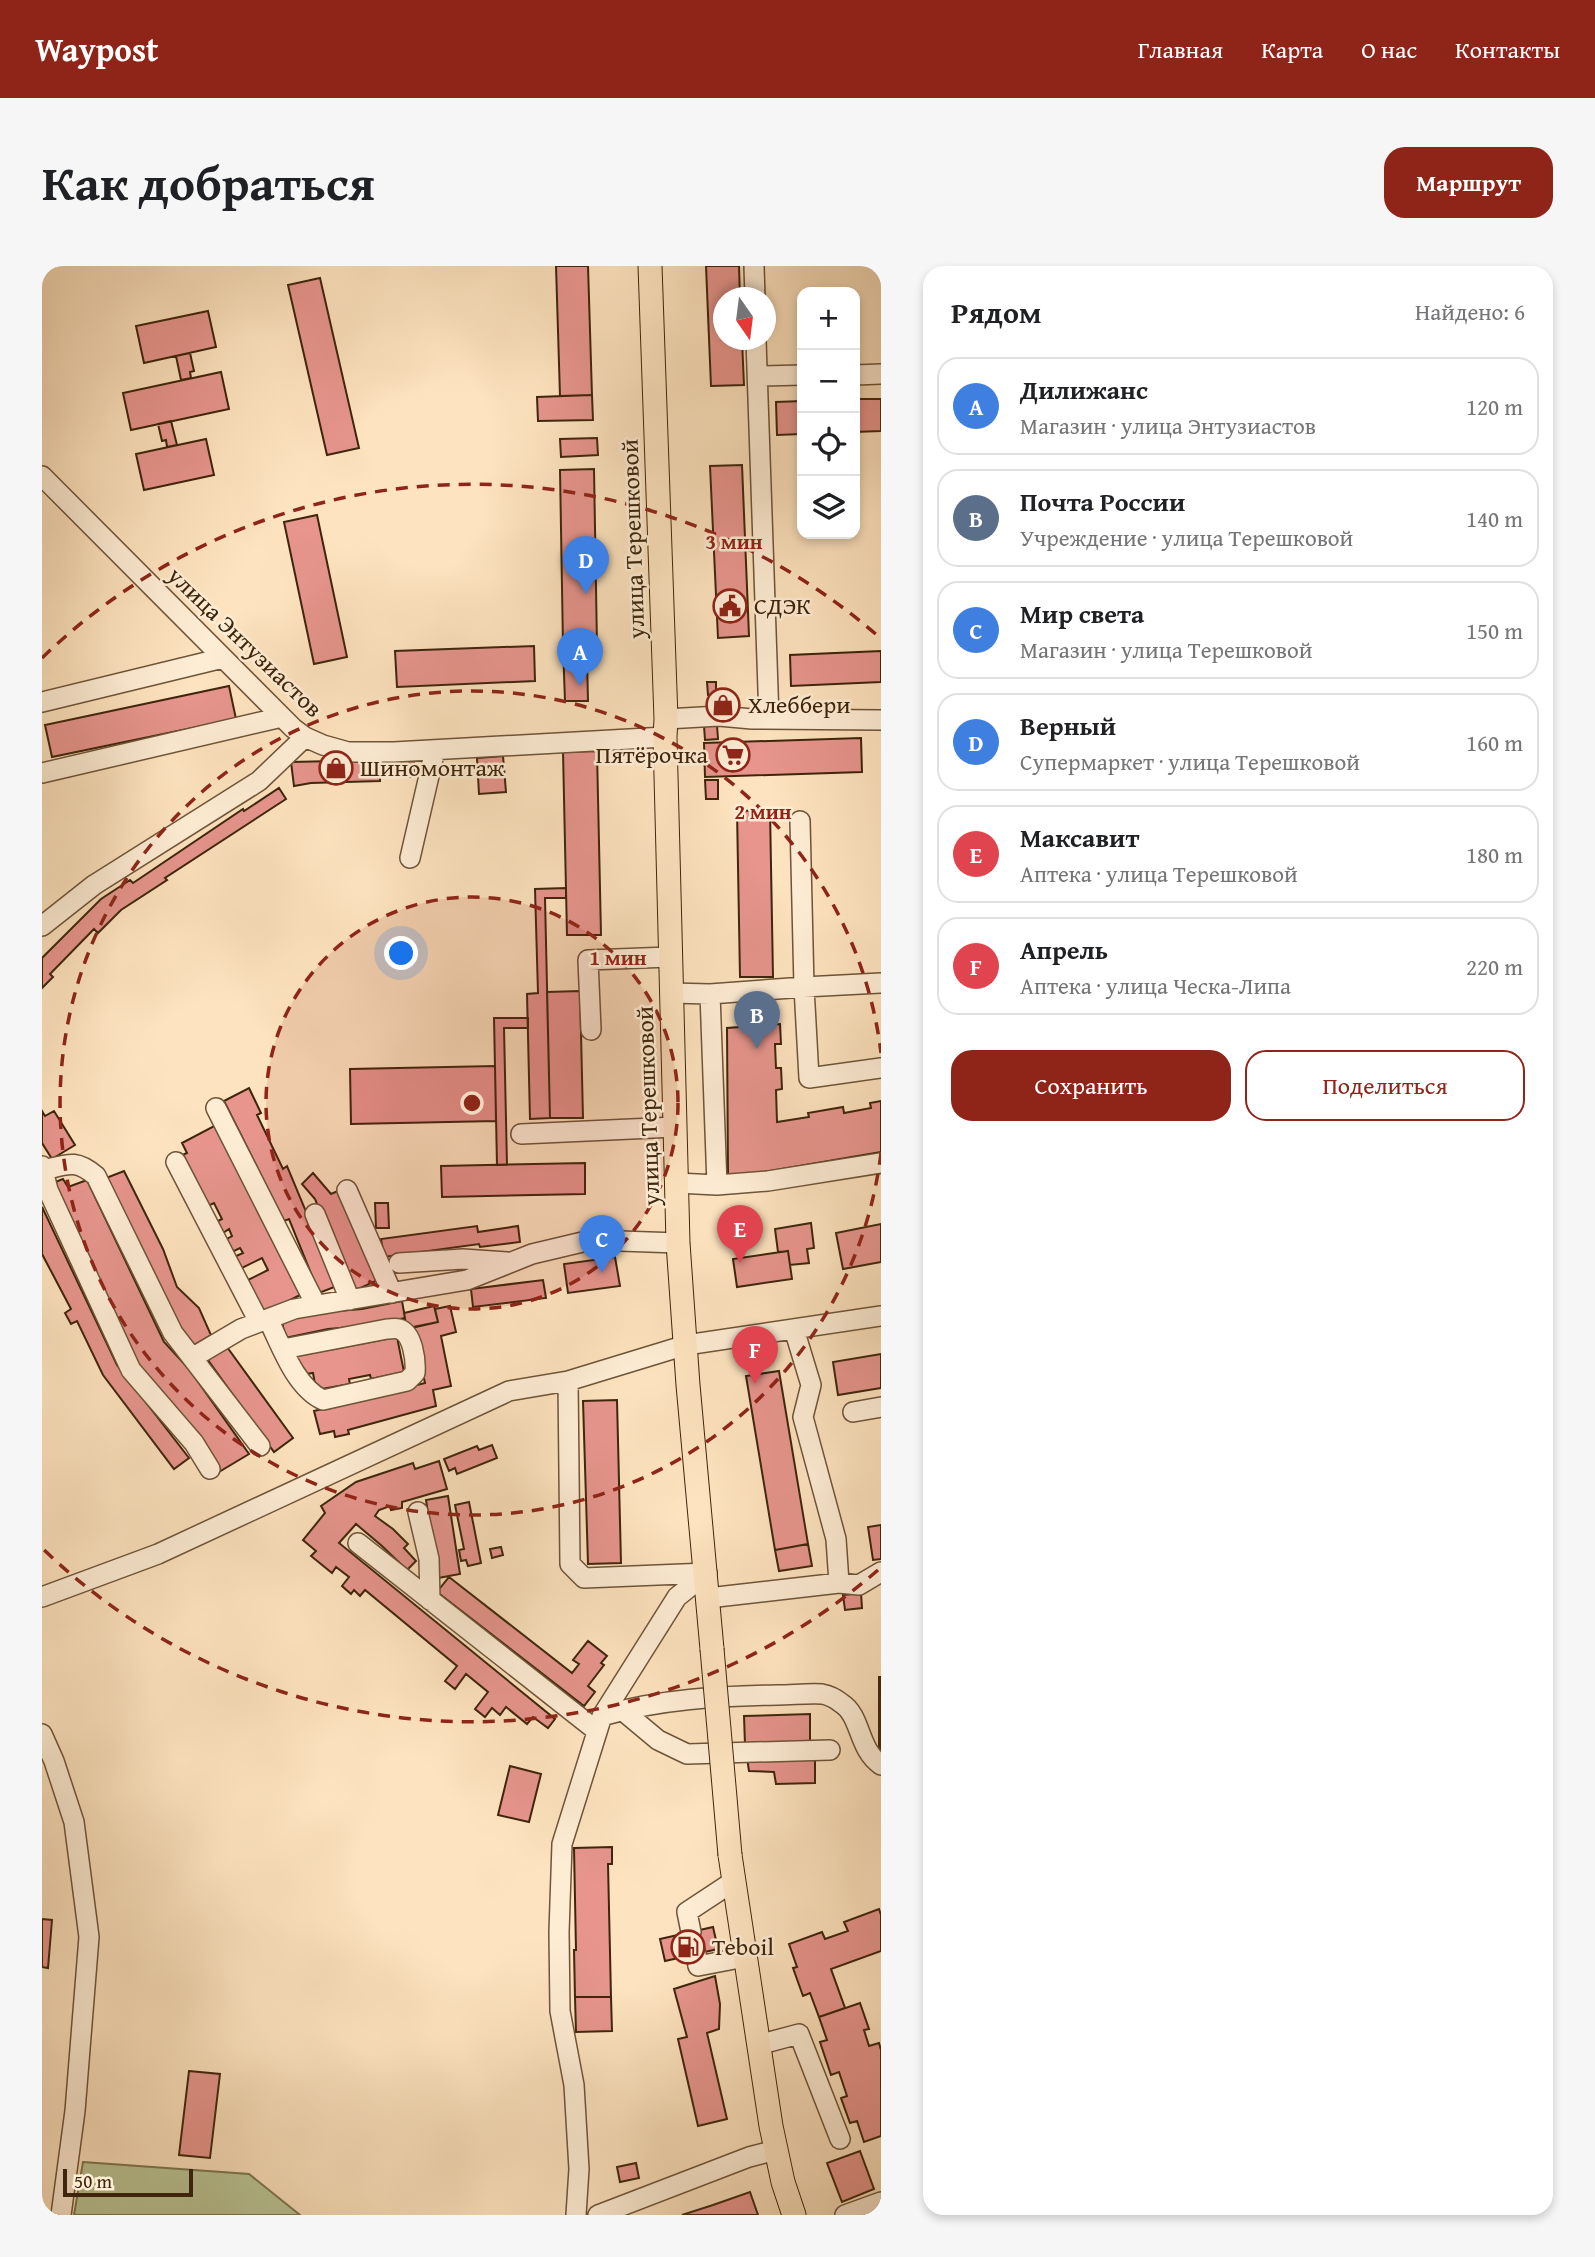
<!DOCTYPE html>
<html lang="ru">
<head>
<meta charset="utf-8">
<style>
	body { margin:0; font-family:"Gentium Book Plus",serif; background:#f6f6f6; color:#202124 }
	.controls { position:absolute; right:21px; top:21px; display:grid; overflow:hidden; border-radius:14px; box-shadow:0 4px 10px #0003 }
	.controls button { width:63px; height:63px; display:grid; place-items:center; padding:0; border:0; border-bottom:2px solid #e0e0e0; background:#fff; color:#202124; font:35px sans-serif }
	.compass { position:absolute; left:671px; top:21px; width:63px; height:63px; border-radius:50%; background:#fff; box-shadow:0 4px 10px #0003; rotate:166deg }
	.scale { position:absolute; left:21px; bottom:18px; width:130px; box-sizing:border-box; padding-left:7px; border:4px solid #3e250b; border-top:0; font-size:19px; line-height:24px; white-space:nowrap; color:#3e250b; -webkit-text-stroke:5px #feedd5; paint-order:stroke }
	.you { position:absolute; left:360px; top:688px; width:24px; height:24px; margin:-18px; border:5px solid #fff; border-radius:50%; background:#1a73e8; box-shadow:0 0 0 10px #1a73e833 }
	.badge { display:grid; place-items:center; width:46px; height:46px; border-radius:50%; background:#8f2418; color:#fff; font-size:23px; font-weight:700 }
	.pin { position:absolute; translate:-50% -58px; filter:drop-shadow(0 2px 4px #0008) }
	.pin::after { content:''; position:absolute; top:37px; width:24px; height:21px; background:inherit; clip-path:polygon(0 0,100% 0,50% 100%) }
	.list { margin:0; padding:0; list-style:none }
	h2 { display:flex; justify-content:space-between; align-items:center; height:91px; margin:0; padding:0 28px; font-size:30px }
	h2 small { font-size:23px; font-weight:400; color:#757577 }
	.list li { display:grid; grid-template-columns:46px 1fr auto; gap:21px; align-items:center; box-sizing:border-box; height:98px; margin:0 14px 14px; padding:0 14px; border:2px solid #e0e0e0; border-radius:21px }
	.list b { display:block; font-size:26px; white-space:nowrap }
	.list p { margin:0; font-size:23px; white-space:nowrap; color:#757577 }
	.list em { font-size:23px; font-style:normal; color:#757577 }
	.actions { display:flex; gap:14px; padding:21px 28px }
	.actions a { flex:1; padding:16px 0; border:2px solid #8f2418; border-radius:21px; text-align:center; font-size:24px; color:#8f2418 }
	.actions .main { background:#8f2418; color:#fff }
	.icon { flex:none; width:38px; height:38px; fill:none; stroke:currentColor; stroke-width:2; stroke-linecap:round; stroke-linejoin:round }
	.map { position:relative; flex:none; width:839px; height:1949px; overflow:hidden; border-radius:21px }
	header { display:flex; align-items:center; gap:42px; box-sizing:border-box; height:98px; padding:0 35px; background:#8f2418; color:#fff }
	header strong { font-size:33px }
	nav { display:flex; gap:38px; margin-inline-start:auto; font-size:24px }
	.intro { display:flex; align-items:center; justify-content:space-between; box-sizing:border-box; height:168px; padding:0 42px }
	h1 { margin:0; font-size:49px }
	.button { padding:18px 32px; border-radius:21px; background:#8f2418; color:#fff; font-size:24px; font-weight:700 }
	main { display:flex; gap:42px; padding:0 42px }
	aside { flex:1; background:#fff; border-radius:21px; box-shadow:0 4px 10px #0003 }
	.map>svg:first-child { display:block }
</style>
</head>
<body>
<header>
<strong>Waypost</strong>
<nav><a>Главная</a><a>Карта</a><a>О нас</a><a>Контакты</a></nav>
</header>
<div class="intro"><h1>Как добраться</h1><a class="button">Маршрут</a></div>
<main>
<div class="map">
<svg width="839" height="1949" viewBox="0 0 839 1949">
	<rect width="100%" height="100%" fill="#fde3bf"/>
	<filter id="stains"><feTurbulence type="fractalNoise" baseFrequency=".00286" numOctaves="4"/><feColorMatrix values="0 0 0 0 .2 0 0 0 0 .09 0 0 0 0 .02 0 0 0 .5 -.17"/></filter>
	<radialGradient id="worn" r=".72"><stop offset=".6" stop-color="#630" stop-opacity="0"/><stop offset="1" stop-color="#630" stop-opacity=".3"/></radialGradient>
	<path fill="#bac596" stroke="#7c7550" stroke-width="2" d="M41,1896L207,1908L258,1949H32Z"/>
	<path fill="#e7958d" stroke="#3e250b" stroke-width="2" d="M514,0H546L550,129L518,130Z
		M664,0H697L698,32H682V74H700L702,119L669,120Z
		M278,12L317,182L285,189L246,19Z
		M166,45L174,81L102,97L94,60Z
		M148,87L152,105L148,106L149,112L139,114L134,90Z
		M179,106L187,143L89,164L81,127Z
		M550,129L551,154L496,155L495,131Z
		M813,133H839V165L813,166Z
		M760,135V168L735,169L734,136Z
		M129,155L135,179L125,181L124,174L120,175L116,158Z
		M555,172L556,189L519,191L518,173Z
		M164,173L172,209L102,224L94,188Z
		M700,199L707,370L676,372L668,200Z
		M552,203L555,380H521L518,204Z
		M275,249L305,391L272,398L242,256Z
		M492,380L493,415L355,421L353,385Z
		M521,380H536L537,394H545L546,435H523Z
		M839,385V416L749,420L748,389Z
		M665,416H674V428L666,429Z
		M187,420L194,453L10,491L3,459Z
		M668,431H694L693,445L668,446Z
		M675,459L676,473L663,474L662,460Z
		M819,472L820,506L663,511L662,477Z
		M555,485L559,669H525L521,486Z
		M461,490L464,526L437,528L435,492Z
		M337,494L338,515L269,517L252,520L249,496Z
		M372,495L373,511H358V496Z
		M663,514H676V533H664Z
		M237,522L244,533L123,612L125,614L79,644L56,667L52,663L8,708L11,711L0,722V692L59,633L88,614L91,617L201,543L202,545Z
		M728,544L731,711H698L695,545Z
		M524,622V632H503L508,852L488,853L485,728L496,727L493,623Z
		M538,725L541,852H508L505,726Z
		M452,752H486V762H462L465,899H455Z
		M738,758L739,778H733L734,802H739L740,823L734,824L735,856L767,851L766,847L801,841L802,847L829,842L828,837L839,835V886L722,906L686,909L685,762Z
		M453,800L454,855L309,858L308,803Z
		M207,822L219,847L215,849L241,903L245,900L295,1020L277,1027L247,953L242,955L182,835Z
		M0,845L3,850L12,845L33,879L10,893L0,877Z
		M174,859L260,1028L221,1048L204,1015L226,1004L220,992L198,1003L192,991L201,987L198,982L190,986L183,974L190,970L187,963L178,969L172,957L180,953L172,937L164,941L138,890L145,887L140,877Z
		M543,897V928L400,931L399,900Z
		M82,905L121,983L135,1021L157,1042L169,1069L152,1079L143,1070L64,912Z
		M271,907L289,928L298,924L336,1014L312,1025L273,933L260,918Z
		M21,913L26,921L45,914L122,1076L147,1103L207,1188L177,1206L157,1176L90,1092L8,918Z
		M333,937H346L347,962H334Z
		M0,941L75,1099L147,1192L132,1203L61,1109L35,1055L29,1058L23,1047L29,1043L0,988Z
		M769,957L772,982L765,983L767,997L748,999L746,985L736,986L733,963Z
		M839,958V996L801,1003L794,967Z
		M435,960L436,966L476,960L478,976L438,981L437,978L342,991L339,973Z
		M746,985L750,1013L695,1021L691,993Z
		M573,991L578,1020L526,1027L522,998Z
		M501,1014L504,1032L431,1041L429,1023Z
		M360,1035L363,1052L322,1060L286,1063L243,1072L240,1055L283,1046L320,1043Z
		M392,1040L396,1056L365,1063L362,1047Z
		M408,1040L414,1066L399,1070L409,1120L391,1124L394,1140L306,1164L307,1168L293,1171L292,1165L278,1168L272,1145L383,1117L371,1061L396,1056L393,1043Z
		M355,1071L362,1106L329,1113L328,1109L307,1113L308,1118L274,1124L271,1107L258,1109L254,1090Z
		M185,1081L251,1172L232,1186L166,1094Z
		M839,1088V1122L796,1129L791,1096Z
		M737,1105L766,1278L733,1284L704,1110Z
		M575,1134L579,1297L546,1298L541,1135Z
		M450,1179L455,1192L415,1208L413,1202L407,1205L402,1193L435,1180L437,1184Z
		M397,1195L405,1223L360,1236V1242L349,1244L348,1240L337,1244L333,1250L351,1263L366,1278L362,1282L374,1295L365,1304L340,1280L314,1258L297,1277L513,1453L506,1462L491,1451L485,1458L464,1441L458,1449L450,1442L443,1451L433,1443L446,1426L424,1408L413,1423L403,1415L415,1400L323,1324L318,1330L312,1324L309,1328L300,1320L307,1311L294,1301L290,1307L269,1290L274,1285L261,1274L283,1247L279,1240L314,1216L371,1197L373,1203Z
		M406,1230L418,1308L396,1312L384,1234Z
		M427,1236L439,1297L426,1300L424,1294L419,1295L417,1284L422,1283L413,1239Z
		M839,1259V1293L831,1294L826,1261Z
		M766,1278L770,1300L737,1305L733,1284Z
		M459,1281L461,1289L450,1292L448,1283Z
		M407,1311L530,1407L537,1398L531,1394L546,1375L565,1390L559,1397L562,1399L546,1420L553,1426L542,1440L395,1326Z
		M819,1327L820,1342L803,1344L801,1329Z
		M837,1411H839V1489H837Z
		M768,1448V1476L703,1479L702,1450Z
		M773,1491V1517L734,1518L732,1506L707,1505L705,1492Z
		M468,1500L499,1508L487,1556L456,1549Z
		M570,1581V1598H566L569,1731H533L532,1684H534L532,1582Z
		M837,1643L839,1649V1685L789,1703L803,1742L777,1751L768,1727L761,1730L751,1702L755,1701L747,1678L780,1666L783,1673L806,1665L802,1656Z
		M0,1653L10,1654L6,1702L0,1701Z
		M671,1661L676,1683L623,1695L618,1673Z
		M673,1710L678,1738L677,1763L665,1767L685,1853L656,1860L636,1773L645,1771L632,1723Z
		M533,1731H569L570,1765L534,1766Z
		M818,1737L827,1763L822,1764L827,1780L837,1777L839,1784V1870L822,1876L815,1855L808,1857L799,1832L805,1830L797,1806L789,1809L778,1776L785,1774L777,1751Z
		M147,1805L178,1808L168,1892L137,1889Z
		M818,1885L832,1923L800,1936L785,1897Z
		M594,1897L597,1912L578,1916L575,1901Z
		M708,1926L716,1949H640L671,1939Z"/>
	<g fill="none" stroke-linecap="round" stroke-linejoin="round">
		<defs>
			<path id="minor" d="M712,0L713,32
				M714,74L727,453
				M813,109L839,108
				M716,110L760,109
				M0,210L251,462L263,471L281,479L306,486H352L623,471
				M0,436L181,392
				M624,453L677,450L710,453L839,454
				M0,507L240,451
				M368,592L393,484
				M0,660L52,619L217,515L263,471
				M839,717L762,721L767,812L839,802
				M629,727L668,728L762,721L758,555
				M668,728L675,919L726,915L839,897
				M549,764L546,694L628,691
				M174,842L274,1039
				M479,868L633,861
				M134,896L217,1056
				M0,900L6,924L89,1104L152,1177L168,1203
				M2,904C26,898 34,893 54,910L131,1067L218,1180
				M635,917L675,919
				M305,924L350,1027
				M273,948L308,1034
				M357,997L421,993L465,996
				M226,1053C239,1079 253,1121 281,1134L365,1115L373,1107C374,1095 371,1067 357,1063C353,1062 349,1063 345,1063L241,1083
				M150,1092L199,1063L252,1043L425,1014L490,988L549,974L636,977
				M526,1115L528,1298L542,1312L665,1307
				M811,1146L839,1141
				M376,1246L387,1293L388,1334
				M316,1277L555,1465
				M797,1317L817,1319L839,1306
				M0,1331L116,1288L467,1125L526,1115L644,1079L839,1050
				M666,1332L797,1317L794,1273L761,1151L769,1119L752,1063
				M580,1444L616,1474L645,1488L788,1484
				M560,1450C616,1433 679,1430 736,1429C750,1429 766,1427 780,1428C786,1429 794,1433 799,1437C820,1450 815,1482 839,1499
				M0,1468L12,1495L32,1556L47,1671L33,1845L19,1949
				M649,1666L645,1646L692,1615
				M654,1688L656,1700L703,1691
				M716,1779L757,1768L798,1873
				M534,1949L537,1903L532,1819L518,1745L517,1666L520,1578L560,1450L635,1331L665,1307
				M556,1949L707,1891L734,1884
				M803,1949L839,1936"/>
			<path id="major" d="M608,0L624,453L623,471L636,977L646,1119L670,1383
				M688,1589L729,1860L741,1916L752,1949"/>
		</defs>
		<use href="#minor" stroke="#6e5438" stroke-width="22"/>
		<use href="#major" stroke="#3e250b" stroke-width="25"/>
		<use href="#minor" stroke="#feedd5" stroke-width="19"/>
		<use href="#major" stroke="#fde3bf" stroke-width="23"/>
		<defs>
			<path id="major-bridge" d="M670,1383L688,1589"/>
		</defs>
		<use href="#major-bridge" stroke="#3e250b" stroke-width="25" stroke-linecap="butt"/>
		<use href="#major-bridge" stroke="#fde3bf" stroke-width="23"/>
	</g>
	<circle cx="430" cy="837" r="206" fill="#8f2418" fill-opacity=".12"/>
	<g fill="none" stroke="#8f2418" stroke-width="3.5" stroke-dasharray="12 9">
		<circle cx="430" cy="837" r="206"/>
		<path d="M839 887A412 412 0 1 1 839 787"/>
		<path d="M836 1304A619 619 0 0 1 0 1282M0 392A619 619 0 0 1 836 370"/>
	</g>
	<defs>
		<symbol id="civic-ring" viewBox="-11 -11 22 22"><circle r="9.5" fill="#feedd5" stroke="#8f2418" stroke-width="1.5"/><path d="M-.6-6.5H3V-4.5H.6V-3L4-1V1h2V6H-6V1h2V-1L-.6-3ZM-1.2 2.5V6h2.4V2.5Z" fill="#8f2418"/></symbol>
		<symbol id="shop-ring" viewBox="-11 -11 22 22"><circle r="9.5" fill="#feedd5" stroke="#8f2418" stroke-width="1.5"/><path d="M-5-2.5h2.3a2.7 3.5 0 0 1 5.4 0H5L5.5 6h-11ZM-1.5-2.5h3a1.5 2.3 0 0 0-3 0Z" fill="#8f2418"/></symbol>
		<symbol id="supermarket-ring" viewBox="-11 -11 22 22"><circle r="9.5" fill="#feedd5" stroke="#8f2418" stroke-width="1.5"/><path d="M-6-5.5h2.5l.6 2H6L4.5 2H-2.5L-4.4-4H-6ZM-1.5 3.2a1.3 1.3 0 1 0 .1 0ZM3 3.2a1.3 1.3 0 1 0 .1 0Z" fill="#8f2418"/></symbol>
		<symbol id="fuel-ring" viewBox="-11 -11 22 22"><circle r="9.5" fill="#feedd5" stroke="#8f2418" stroke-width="1.5"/><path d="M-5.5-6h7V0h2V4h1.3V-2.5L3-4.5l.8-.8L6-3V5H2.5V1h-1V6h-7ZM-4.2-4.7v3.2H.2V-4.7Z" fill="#8f2418"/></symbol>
	</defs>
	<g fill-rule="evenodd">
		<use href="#civic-ring" x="669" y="321" width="38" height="38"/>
		<use href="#shop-ring" x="662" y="420" width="38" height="38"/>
		<use href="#supermarket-ring" x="672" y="470" width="38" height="38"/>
		<use href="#shop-ring" x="275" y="483" width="38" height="38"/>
		<use href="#fuel-ring" x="627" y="1662" width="38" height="38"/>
	</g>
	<g text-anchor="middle" stroke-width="5" stroke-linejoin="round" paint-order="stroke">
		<g font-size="24" fill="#3e250b" stroke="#feedd5">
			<text transform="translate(591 273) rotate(-92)" y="8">улица Терешковой</text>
			<text transform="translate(203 376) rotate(44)" y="8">улица Энтузиастов</text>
			<text transform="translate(606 840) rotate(-92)" y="8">улица Терешковой</text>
		</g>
		<g font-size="24" fill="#3e250b" stroke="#feedd5" text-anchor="start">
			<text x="712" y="348">СДЭК</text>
			<text x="706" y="447">Хлеббери</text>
			<text x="666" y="497" text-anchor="end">Пятёрочка</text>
			<text x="318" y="510">Шиномонтаж</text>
			<text x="670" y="1689">Teboil</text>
		</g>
	</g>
	<circle cx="430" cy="837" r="10" fill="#8f2418" stroke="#feedd5" stroke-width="3.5"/>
	<g font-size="21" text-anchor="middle" font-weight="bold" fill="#8f2418" stroke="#feedd5" stroke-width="5" stroke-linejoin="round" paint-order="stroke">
		<text x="692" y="283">3 мин</text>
		<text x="721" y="553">2 мин</text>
		<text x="576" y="699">1 мин</text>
	</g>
	<rect width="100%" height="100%" filter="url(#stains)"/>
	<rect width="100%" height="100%" fill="url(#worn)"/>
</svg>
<div class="controls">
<button>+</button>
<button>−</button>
<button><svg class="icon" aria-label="locate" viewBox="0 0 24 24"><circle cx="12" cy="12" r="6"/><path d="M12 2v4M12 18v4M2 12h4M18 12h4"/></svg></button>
<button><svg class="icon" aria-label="layers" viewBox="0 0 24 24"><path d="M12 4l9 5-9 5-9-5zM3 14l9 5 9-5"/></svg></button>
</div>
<svg class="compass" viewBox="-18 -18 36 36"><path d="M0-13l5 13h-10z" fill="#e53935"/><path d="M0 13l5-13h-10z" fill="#757577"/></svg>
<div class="scale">50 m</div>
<div class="you"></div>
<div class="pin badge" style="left:538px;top:420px;background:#3f7fe0">A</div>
<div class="pin badge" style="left:715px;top:783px;background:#5c6f8a">B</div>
<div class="pin badge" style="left:560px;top:1007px;background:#3f7fe0">C</div>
<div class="pin badge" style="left:544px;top:328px;background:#3f7fe0">D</div>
<div class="pin badge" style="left:698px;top:997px;background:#e0444e">E</div>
<div class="pin badge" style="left:713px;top:1118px;background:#e0444e">F</div>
</div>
<aside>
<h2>Рядом<small>Найдено: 6</small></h2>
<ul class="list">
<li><span class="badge" style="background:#3f7fe0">A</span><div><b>Дилижанс</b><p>Магазин · улица Энтузиастов</p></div><em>120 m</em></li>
<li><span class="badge" style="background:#5c6f8a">B</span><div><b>Почта России</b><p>Учреждение · улица Терешковой</p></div><em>140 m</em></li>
<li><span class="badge" style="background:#3f7fe0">C</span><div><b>Мир света</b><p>Магазин · улица Терешковой</p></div><em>150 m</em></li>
<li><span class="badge" style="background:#3f7fe0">D</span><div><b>Верный</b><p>Супермаркет · улица Терешковой</p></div><em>160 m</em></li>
<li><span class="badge" style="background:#e0444e">E</span><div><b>Максавит</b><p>Аптека · улица Терешковой</p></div><em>180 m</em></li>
<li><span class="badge" style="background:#e0444e">F</span><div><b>Апрель</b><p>Аптека · улица Ческа-Липа</p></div><em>220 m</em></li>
</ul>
<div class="actions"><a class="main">Сохранить</a><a>Поделиться</a></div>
</aside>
</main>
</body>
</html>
